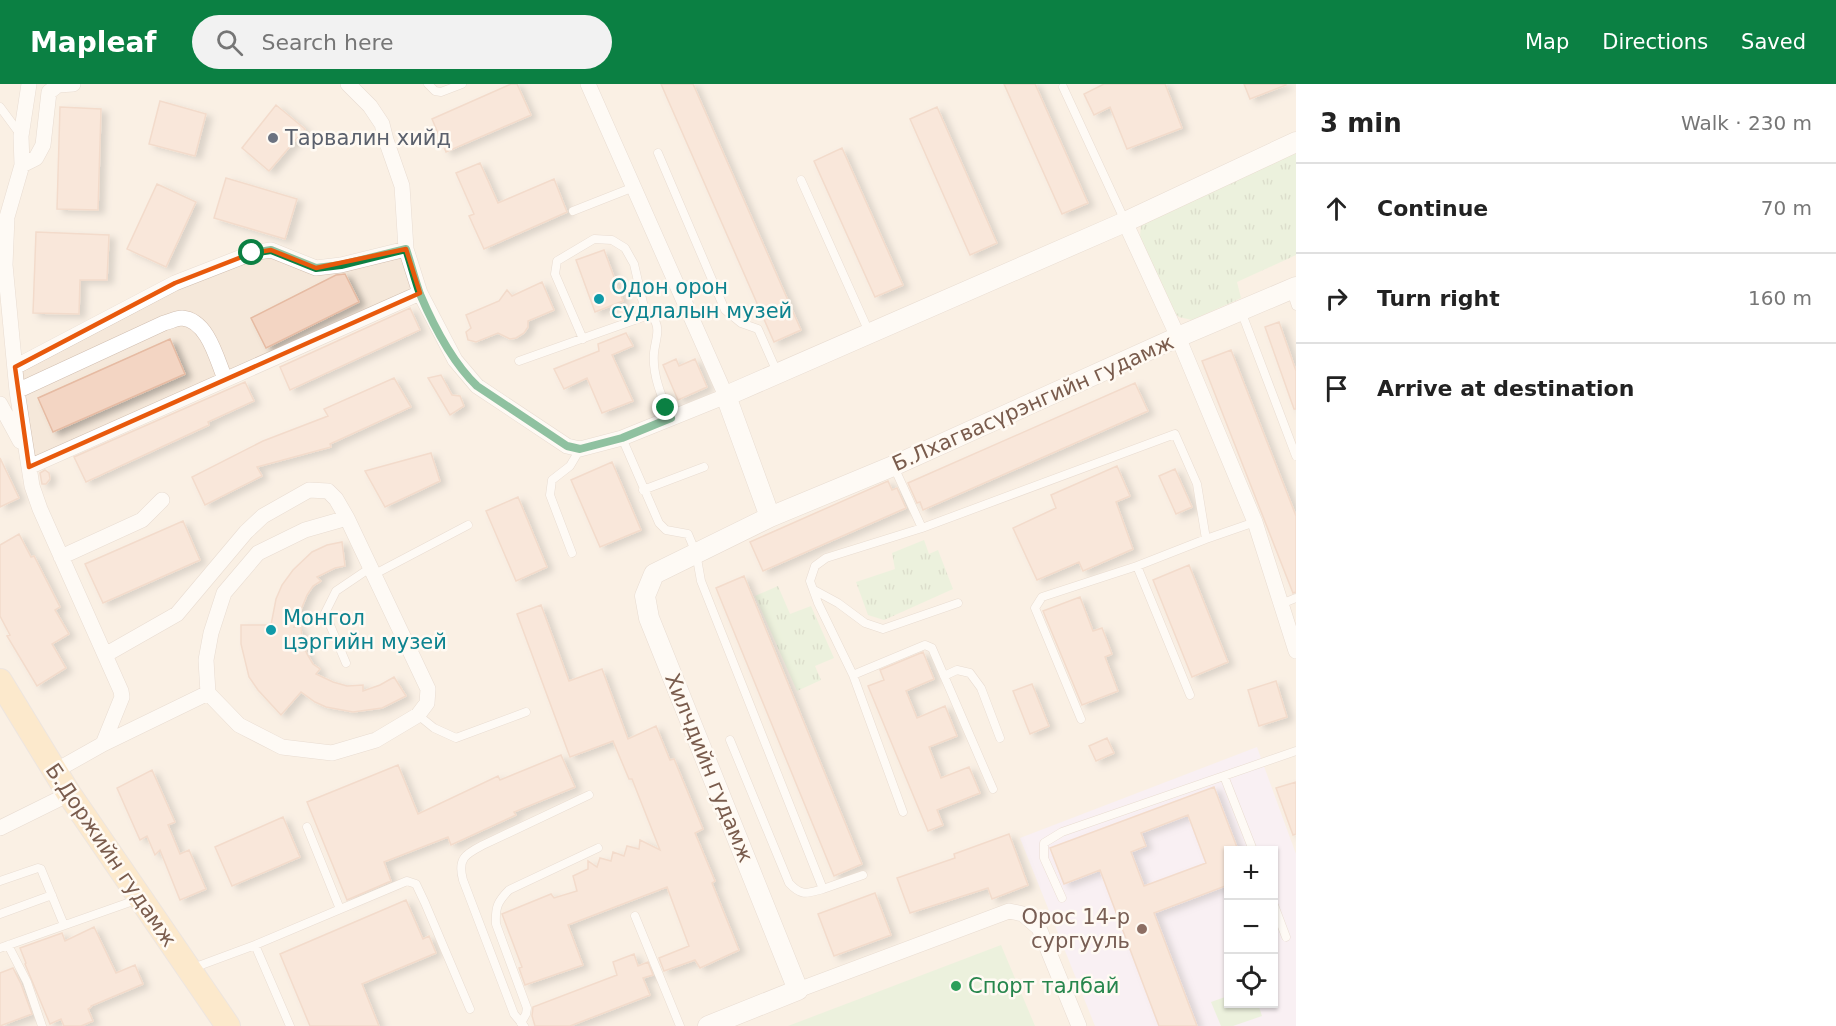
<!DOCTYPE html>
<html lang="en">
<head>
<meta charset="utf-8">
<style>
	body { margin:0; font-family:"DejaVu Sans",sans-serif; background:#f2f2f2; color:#222 }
	.controls { position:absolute; right:18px; bottom:18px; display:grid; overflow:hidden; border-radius:0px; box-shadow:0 2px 4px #0004 }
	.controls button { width:54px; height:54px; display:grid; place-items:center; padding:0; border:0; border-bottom:2px solid #e0e0e0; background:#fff; color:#222; font:30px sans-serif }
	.stop { position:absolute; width:18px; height:18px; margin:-14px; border:4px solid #0b8043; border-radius:50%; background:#fff }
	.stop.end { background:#0b8043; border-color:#fff; box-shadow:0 2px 6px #0008 }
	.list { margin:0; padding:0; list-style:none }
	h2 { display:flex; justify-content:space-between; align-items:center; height:78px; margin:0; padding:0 24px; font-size:26px }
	h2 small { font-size:20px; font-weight:400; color:#767676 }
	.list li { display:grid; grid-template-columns:39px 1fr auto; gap:18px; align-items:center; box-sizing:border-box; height:90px; padding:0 24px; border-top:2px solid #e0e0e0 }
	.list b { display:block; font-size:22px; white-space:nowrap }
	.list em { font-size:20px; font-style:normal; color:#767676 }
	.icon { flex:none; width:33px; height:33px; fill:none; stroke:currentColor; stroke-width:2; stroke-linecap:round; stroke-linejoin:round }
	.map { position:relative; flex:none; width:1296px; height:942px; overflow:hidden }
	header { display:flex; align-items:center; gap:36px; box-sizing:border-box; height:84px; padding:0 30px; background:#0b8043; color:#fff }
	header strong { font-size:28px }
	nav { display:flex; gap:33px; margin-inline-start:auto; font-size:21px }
	.search { width:420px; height:54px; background:#f2f2f2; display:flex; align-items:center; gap:15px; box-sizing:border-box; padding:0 21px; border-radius:33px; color:#767676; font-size:22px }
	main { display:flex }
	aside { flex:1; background:#fff }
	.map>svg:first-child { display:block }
</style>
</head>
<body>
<header>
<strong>Mapleaf</strong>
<div class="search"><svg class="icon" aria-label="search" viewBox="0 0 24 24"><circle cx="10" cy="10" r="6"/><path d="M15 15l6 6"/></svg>Search here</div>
<nav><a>Map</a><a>Directions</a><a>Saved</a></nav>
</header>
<main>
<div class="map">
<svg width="1296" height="942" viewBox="0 0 1296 942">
	<defs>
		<pattern id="park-tufts" width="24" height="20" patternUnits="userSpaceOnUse" patternTransform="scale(1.5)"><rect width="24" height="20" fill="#d8ecc9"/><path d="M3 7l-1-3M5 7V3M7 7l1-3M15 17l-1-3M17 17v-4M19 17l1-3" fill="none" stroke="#b4c2a5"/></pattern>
		<filter id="shadow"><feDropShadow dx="6" dy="3.5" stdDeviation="3" flood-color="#0004"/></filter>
	</defs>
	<rect width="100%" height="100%" fill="#fdf6ec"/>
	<path fill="#f5e8da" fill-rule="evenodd" d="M0,0H1296V942H0ZM1228,766H1274V920H1228Z"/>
	<path fill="#f3e8fa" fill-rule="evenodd" d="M1257,663L1296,770V942H1095L1020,754ZM1228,766H1274V920H1228Z"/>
	<path fill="#d8ecc9" d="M1001,861L1035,942H788Z
		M1228,912V920H1258L1262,932L1233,942H1221L1211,918Z"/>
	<path fill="url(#park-tufts)" d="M1296,68V171L1237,198L1241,214L1192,236L1179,233L1173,227L1140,153L1141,140Z
		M924,456L929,470L938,466L953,505L884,536L868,531L856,498L895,485L892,469Z
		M778,502L790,530L811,522L834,574L815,582L821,596L797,607L755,512Z"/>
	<path fill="#f3d5c3" stroke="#e6bba3" stroke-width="1.5" fill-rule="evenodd" filter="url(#shadow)" d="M511,0H517L531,31L446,68L432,35Z
		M661,0H693L801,246L774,258Z
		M1004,0H1035L1088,119L1062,130Z
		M1104,0H1165L1182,44L1127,65L1110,23L1094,31L1084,10Z
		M1244,0H1286V1L1250,15Z
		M160,17L206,30L195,72L149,60Z
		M276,21L305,45L269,87L242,64Z
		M60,23L101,25L98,126L57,125Z
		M937,23L997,159L970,171L910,35Z
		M842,64L903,201L875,213L814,77Z
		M480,79L498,119L554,95L567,128L484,165L469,132L474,130L456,89Z
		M226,94L297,115L285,155L214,134Z
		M157,100L196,118L166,183L127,165Z
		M36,148L109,151L107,196H80L79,230L33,229Z
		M604,166L623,217L595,228L576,176Z
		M345,190L359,218L266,264L251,234L336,191Z
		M542,198L554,226L528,237V243L524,249L516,254L510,255L498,249L476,258L468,256L466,248L471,244L466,231L499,217L507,206L512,212Z
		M410,224L420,246L290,306L280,283Z
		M1279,238L1296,287V325H1294L1265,243Z
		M626,249L633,262L612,271L633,317L602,329L587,294L564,305L554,285L599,267L598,260Z
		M170,255L185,290L53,348L38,314Z
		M1231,266L1296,432V508L1293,509L1202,277Z
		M676,275L679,282L695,275L707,303L678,316L663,281Z
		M441,291L452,311L460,312L464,322L450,331L428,294Z
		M394,294L411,323L330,360L331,363L257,383L262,392L205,421L192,393L263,357L328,332L324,325Z
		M245,298L254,317L208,338L209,341L86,398L74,373Z
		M1135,299L1148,327L923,426L920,418L917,419L908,399Z
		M431,369L440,397L385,423L365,387Z
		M0,374L19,414L0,423Z
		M612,378L641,446L600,463L571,396Z
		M1117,382L1130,412L1116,418L1133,465L1083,487L1079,478L1037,496L1013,444L1056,424L1051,411Z
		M1175,385L1192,423L1176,430L1159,392Z
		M45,386L49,389L50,395L46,400H42L40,389Z
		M888,397L892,406L897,404L906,424L763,487L750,458Z
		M518,413L547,483L516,497L486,427Z
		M183,437L200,476L103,519L85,480Z
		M19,450L31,473L34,472L60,523L55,526L69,550L52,560L66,584L37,602L7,552L10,551L0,532V461Z
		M342,458L345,482L335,484L317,493L321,497L313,502L307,511L294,543H301L302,558L307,570L313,580L320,585L316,590L333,598L347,602L363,601V607L380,601L394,593L406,612L382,624L353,628L326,623L315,618L301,608L281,631L258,606L249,593L241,560V541H271L276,515L282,501L293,486L312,468L327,461Z
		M1189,481L1228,578L1192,593L1153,496Z
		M744,492L862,780L834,792L716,504Z
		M1080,513L1093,547L1102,544L1112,570L1105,573L1118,607L1082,621L1043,527Z
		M541,521L569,597L602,585L628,655L656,642L670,676L674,675L703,745L695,749L715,797L712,799L739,866L700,884L695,876L664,887L659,874L689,862L667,803L568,841L583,881L525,901L519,884L522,883L502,830L551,810L554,814L577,807L573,792L588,785V777L597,783L600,774L611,777L613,768L624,772L627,762L639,765L640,756L660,766L632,695H629L613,657L570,673L517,530Z
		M923,568L934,595L906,607L917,634L945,622L957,652L929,663L941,694L969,683L980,709L937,726L943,741L928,747L868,602L884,596L880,586Z
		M1276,597L1287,633L1259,642L1248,606Z
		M1032,600L1049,642L1030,650L1013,607Z
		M1107,654L1114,669L1096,677L1089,662Z
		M561,671L575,703L514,728L516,731L451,761L448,753L384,778L391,797L347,816L307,718L398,681L418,730L498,692L500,696Z
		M152,686L175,738L168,741L180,770L189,766L206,805L180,816L160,766L155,771L147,752L140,756L117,704Z
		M1296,698V750L1293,751L1276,704Z
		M1214,703L1238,766H1228V801L1154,829L1197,942H1159L1100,786L1064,800L1050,764ZM1188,731L1206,779L1144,802L1131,768L1146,762L1141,749Z
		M283,733L300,773L232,802L215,763Z
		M1009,750L1028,801L992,815L988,804L910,829L897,794L955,774L954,770Z
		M875,809L891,851L834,872L818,830Z
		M406,816L423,855L429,852L436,869L362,900L379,942H310L280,870Z
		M94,843L116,889L135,881L143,900L91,922V923L88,925L93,937L81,942H64L61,935L50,940L25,880L26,879L20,864L62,849L65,857Z
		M634,870L638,882L648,878L653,891L643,894L650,911L570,942H535L532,932L533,923L617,891L613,878Z
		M13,884L21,900L32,930L0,942V889Z"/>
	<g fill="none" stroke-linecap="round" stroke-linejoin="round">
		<defs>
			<path id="service" d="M428,0L435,7L441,8L462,0
				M1063,3L1125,137
				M0,23L20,50
				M658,69L725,226L741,239L758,245L777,288
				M801,96L869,248
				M573,127L634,103
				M1291,207L1296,222
				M1241,227L1296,372
				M583,255L555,190L557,177L594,155L612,156L625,164L634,180L646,232
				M519,277L646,232L652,233C662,243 655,257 654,269C652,291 662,314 671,334
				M622,354L659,439L666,446L688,450L696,469L701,497L823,805C807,809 802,813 789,799L730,656
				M894,383L922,444L826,474L815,482L810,497L818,519L853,591L903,728
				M643,406L704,383
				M922,444L1175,350L1197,400L1206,455L1255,438
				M572,469L550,411L552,396L570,382L580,365
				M1137,482L1190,611
				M373,491L468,441
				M814,506L838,519L865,539L883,545L958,519
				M1281,520L1296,514
				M346,579L325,529L336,507L370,484
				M853,591L925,561L932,564L993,705
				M944,592L957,586L970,589L981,604L1000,654
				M418,631L434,644L456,654L526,628
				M1081,635L1035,524L1042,513L1137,482L1206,455
				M1224,692L1253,766
				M307,743L340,825
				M0,797L38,784L41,785L64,841
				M823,805L863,791
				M1062,814L1044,774V759L1062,748L1296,667
				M1274,821L1286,853
				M0,830L52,811
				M635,832L680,942
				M8,861L27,898L42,942
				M255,861L290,942
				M0,864L136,816
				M193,884L255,861L407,797L416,800L425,819L470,925
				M521,939L526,930L527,924L496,840C495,823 498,817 509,806L598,764
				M524,942L514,930L463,796C457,774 466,770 483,761L589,711"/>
			<path id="minor" d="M29,0L21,52L22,81L7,133L5,181L17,307L32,402L40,425L121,607L122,613L103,660
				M348,0L370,22L382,40L386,56L402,102L406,165L420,209L455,276L477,302L567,362L580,365L622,354L726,312L588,0
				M22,81L36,74L43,61L49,8L58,1L73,0
				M1125,138L1178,253L1255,438L1296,567
				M15,283L175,199L252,169L271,166L316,184L341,181L406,165
				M17,307L164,239C169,238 177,234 182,234C208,236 217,276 225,295
				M0,320L20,357
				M29,383L420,209
				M347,434L428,605L427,619L418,631L376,656L332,669L282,663L239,641L208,609L206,576L211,549L224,509L258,469L305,446Z
				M61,473L142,436L162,416
				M105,571L177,530L246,448L263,432L309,406L328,407L336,415L347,434
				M55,687L103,660L208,609
				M0,744L69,710
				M798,906L1009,827L1023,830L1039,844L1079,942"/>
			<path id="tertiary" d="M770,433L726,312L1125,138L1296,58
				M708,942L798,906L649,534L645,512L654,490L770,433L893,382L1178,253L1296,203"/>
			<path id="primary" d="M0,597L69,710L228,942"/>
		</defs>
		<use href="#service" stroke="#d1beb0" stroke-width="9"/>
		<use href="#minor" stroke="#d1beb0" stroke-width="16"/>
		<use href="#tertiary" stroke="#d1beb0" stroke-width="21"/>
		<use href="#primary" stroke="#dad1cd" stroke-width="26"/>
		<use href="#service" stroke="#fff" stroke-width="8"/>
		<use href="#minor" stroke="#fff" stroke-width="15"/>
		<use href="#tertiary" stroke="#fff" stroke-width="20"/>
		<use href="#primary" stroke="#fbd9a5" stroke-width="24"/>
	</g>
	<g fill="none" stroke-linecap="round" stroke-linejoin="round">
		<path stroke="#0b8043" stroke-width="8" d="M252,169L271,166L316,184L341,181L406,165C411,180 415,196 420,210C434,243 452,278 477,302L567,362L580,365L622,354L671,334L666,324"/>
	</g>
	<path d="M0 0H1296V942H0ZM406,165L420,209L29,383L15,283L175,199L252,169L271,166L316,184Z" fill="#fdf6ec" fill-opacity=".55" fill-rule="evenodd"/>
	<path fill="none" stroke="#e8590c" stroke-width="4.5" stroke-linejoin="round" d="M406,165L420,209L29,383L15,283L175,199L252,169L271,166L316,184Z"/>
	<circle fill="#6b7280" stroke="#fffaf3" stroke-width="2" cx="273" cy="54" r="6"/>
	<g fill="#0f9aa8" stroke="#fffaf3" stroke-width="2">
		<circle cx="599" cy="215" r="6"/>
		<circle cx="271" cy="546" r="6"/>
	</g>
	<circle fill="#8d6e63" stroke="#fffaf3" stroke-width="2" cx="1142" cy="845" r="6"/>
	<circle fill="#2e9e5b" stroke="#fffaf3" stroke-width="2" cx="956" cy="902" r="6"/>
	<g text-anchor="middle" stroke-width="5" stroke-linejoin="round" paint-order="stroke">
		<g font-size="21" fill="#5b616d" stroke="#fffaf3" text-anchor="start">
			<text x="285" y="61">Тарвалин хийд</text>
		</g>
		<g font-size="21" fill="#0d838f" stroke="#fffaf3" text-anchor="start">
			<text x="611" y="210">Одон орон<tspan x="611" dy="24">судлалын музей</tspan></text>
			<text x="283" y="541">Монгол<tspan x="283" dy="24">цэргийн музей</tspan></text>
		</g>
		<g font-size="21" fill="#7a5c4d" stroke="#fffaf3">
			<text transform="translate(1033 319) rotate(-24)" y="7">Б.Лхагвасүрэнгийн гудамж</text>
			<text transform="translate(709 684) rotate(68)" y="7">Хилчдийн гудамж</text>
			<text transform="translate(111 771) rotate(56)" y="7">Б.Доржийн гудамж</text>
		</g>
		<g font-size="21" fill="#785e54" stroke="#fffaf3" text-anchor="end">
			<text x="1130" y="840">Орос 14-р<tspan x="1130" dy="24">сургууль</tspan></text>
		</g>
		<g font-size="21" fill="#27864d" stroke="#fffaf3" text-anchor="start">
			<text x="968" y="909">Спорт талбай</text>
		</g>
	</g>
</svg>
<div class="controls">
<button>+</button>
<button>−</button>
<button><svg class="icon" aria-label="locate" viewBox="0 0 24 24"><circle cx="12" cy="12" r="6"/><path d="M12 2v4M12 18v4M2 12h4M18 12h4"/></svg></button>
</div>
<div class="stop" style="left:252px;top:169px"></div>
<div class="stop end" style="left:666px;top:324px"></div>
</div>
<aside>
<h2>3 min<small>Walk · 230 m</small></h2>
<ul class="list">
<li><svg class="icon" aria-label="ahead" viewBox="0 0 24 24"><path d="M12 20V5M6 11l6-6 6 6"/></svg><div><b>Continue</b></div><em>70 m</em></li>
<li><svg class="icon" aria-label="right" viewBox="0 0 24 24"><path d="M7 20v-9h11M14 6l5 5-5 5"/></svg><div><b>Turn right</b></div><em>160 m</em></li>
<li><svg class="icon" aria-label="arrive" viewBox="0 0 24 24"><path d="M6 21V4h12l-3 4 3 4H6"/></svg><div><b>Arrive at destination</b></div></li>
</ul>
</aside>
</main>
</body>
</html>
